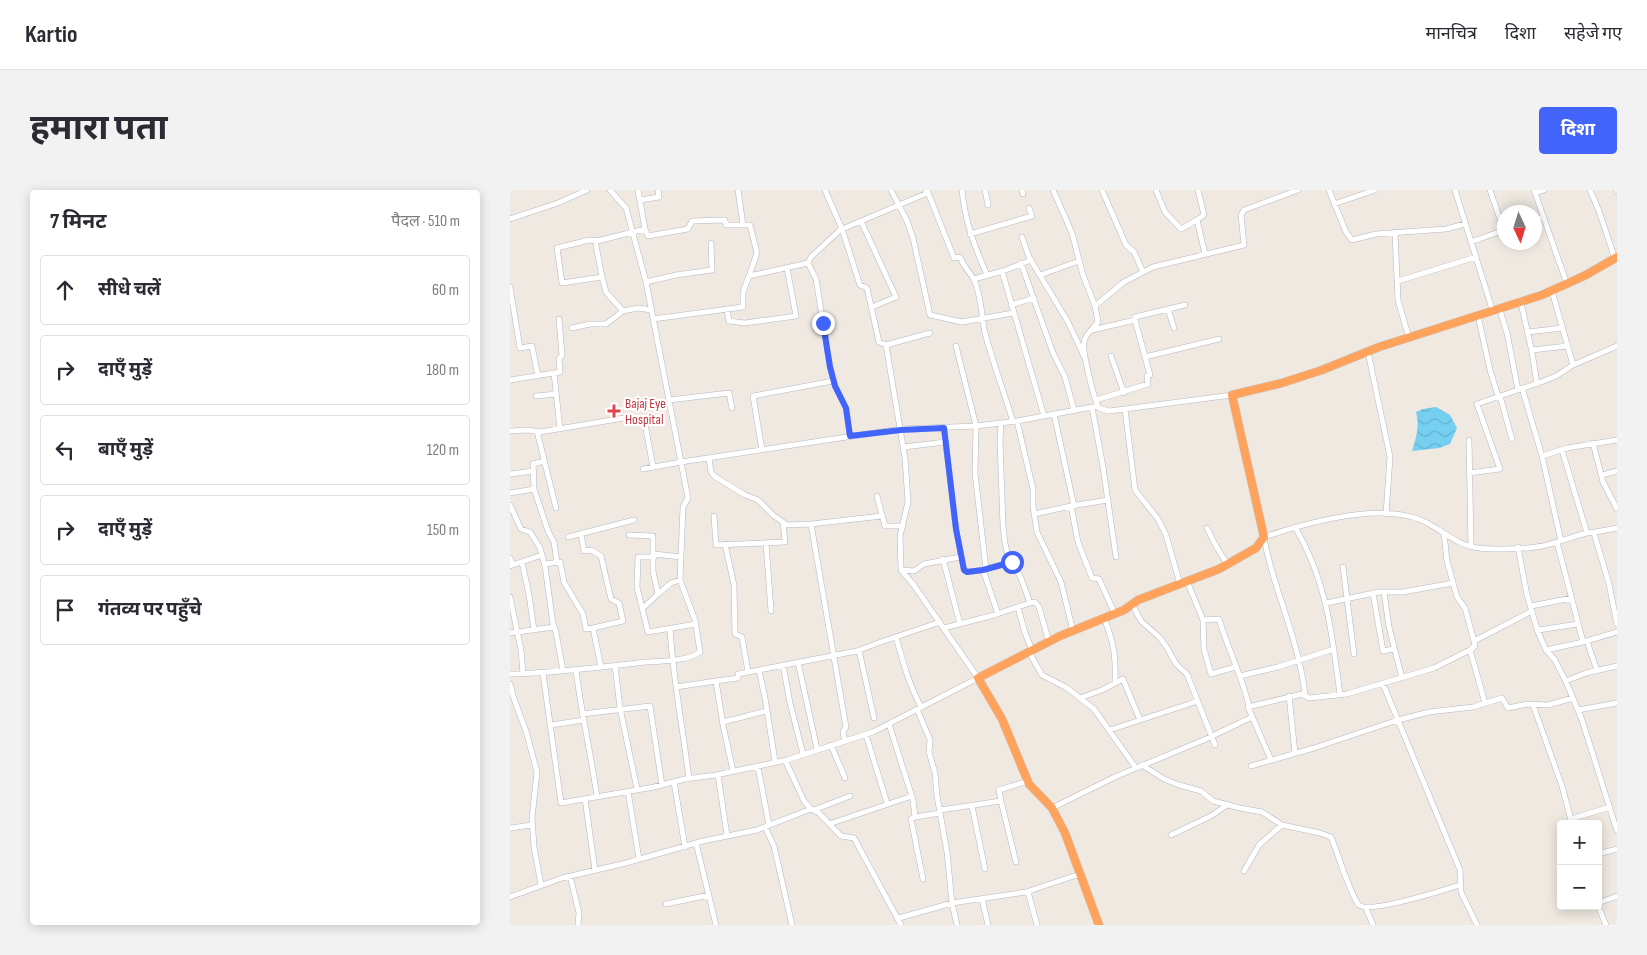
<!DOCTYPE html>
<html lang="hi">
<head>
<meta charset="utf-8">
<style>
	body { margin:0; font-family:"Sofia Sans Condensed","Noto Sans Devanagari",sans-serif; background:#f2f2f3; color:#2b2b33 }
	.controls { position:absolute; right:15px; bottom:15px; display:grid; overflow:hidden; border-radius:5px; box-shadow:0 2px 12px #0003 }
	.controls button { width:45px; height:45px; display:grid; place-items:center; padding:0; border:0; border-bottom:1px solid #e1e1e2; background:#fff; color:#2b2b33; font:25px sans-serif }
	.compass { position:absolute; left:987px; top:15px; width:45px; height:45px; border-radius:50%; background:#fff; box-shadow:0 2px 12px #0003; rotate:176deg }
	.stop { position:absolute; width:15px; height:15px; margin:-11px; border:4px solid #4264fb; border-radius:50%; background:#fff }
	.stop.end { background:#4264fb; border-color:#fff; box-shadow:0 1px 5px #0008 }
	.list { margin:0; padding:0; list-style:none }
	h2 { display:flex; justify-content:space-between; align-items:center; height:65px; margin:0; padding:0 20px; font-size:21px }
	h2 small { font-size:16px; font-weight:400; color:#7c7c81 }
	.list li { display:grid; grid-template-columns:32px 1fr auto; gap:15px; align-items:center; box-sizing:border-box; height:70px; margin:0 10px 10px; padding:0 10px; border:1px solid #e1e1e2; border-radius:5px }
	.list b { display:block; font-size:19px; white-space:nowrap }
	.list em { font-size:16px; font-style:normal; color:#7c7c81 }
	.icon { flex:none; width:28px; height:28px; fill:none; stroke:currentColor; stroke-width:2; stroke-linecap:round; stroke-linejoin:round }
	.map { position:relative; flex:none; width:1107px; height:735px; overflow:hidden; border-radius:5px }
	header { display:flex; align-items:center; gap:30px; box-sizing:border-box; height:70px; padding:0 25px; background:#fff; border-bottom:1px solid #e1e1e2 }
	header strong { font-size:24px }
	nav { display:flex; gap:28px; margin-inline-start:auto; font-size:18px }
	.intro { display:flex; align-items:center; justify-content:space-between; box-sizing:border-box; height:120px; padding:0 30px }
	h1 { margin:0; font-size:35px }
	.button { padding:12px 22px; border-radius:5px; background:#4264fb; color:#fff; font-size:18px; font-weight:700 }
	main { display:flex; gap:30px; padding:0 30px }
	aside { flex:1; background:#fff; border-radius:5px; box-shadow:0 2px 12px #0003 }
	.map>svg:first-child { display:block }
</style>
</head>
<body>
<header>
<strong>Kartio</strong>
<nav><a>मानचित्र</a><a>दिशा</a><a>सहेजे गए</a></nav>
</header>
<div class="intro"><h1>हमारा पता</h1><a class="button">दिशा</a></div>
<main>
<aside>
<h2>7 मिनट<small>पैदल · 510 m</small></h2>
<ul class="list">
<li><svg class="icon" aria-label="ahead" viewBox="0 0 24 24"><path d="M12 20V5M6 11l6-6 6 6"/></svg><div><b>सीधे चलें</b></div><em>60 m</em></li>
<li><svg class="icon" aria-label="right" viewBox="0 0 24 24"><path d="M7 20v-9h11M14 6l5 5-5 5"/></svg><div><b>दाएँ मुड़ें</b></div><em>180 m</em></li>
<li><svg class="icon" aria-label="left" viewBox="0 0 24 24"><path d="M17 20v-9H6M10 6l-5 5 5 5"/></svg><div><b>बाएँ मुड़ें</b></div><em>120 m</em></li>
<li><svg class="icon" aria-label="right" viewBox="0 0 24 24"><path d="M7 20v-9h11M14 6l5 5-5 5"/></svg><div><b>दाएँ मुड़ें</b></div><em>150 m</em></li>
<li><svg class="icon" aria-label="arrive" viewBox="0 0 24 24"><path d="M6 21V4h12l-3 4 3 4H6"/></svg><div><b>गंतव्य पर पहुँचे</b></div></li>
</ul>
</aside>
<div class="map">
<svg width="1107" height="735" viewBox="0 0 1107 735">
	<defs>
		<pattern id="water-waves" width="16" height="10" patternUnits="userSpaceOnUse" patternTransform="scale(1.25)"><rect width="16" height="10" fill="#75cff0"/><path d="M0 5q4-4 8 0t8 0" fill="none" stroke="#66b2ce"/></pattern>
	</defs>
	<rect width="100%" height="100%" fill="#efe9e1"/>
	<path fill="url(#water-waves)" d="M926,217L940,225L947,238L940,254L929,258L902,261C906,248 910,236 906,222L913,219Z"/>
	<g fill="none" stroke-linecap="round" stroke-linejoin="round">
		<defs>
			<path id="minor" d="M128,0L135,39
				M228,0L233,35
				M381,0L397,31L403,48L420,125L452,132L503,123
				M417,0L444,68L450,67C453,76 460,82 464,90C472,107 471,126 475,143C483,173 494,202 503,232
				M452,0C455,32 464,55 477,85
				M475,0L478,15
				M512,0L513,4
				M543,0L562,43L573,85L585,116L588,132C584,138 575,144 574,152C572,161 584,210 589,218L599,221L615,219L722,205
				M592,0L616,55L624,62L633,82
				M646,0L655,22L671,39L687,30
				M688,0L694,25L687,30L695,64
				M819,0L836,42L842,50L866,44L936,39L955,34
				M945,0L983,122
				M980,0L994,41
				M1024,0L1057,94
				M1080,0L1089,21L1105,69
				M1106,0L1107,2
				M1025,3L1034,0
				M130,10L149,7L148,0
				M824,14L865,0
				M0,29L48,13L77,0
				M1024,30L1033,27
				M351,31L386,107L362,117
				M885,42L888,110L899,148
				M460,44L522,26L519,18
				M512,47L519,67L558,132L574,166
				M85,50L92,87
				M961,52L994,40
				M298,73L306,89L320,177L325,196L336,218L340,246
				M511,73L543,163L555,187L564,220
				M492,81L534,226
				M530,85L569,71
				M464,89L493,81L521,70
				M888,91L966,67
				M136,92L166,85L202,80L201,53
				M0,97L10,158L22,156L28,186
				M1042,101L1063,175L1107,156
				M1011,113L1022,162L1027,194
				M501,115L524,108
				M585,116L614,92L643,77L734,55L731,25L734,20L788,0
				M217,119L219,131L235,133L286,126L277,78
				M658,119L664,138
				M990,120L997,143L1008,200
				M113,121L96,102L92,87L52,93L47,58L79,50L87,51L135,39L138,46L178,39L182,31L215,30L216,35H240L247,63L239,86
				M968,126L980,180L988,206
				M143,129L233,117V102L239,86L298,73L301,67L330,40L415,4L417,0
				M625,130V127L675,115
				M62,138L80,134H96L113,121L128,118L141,120
				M582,140L625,130L640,185L637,186L638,194L586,210
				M1018,142L1052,138
				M376,155L420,143
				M446,156L466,236L465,283L476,379L473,380
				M1022,160L1057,156
				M858,162L880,267L876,324
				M601,166L614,203
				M635,167L709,149
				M44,183L50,239
				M0,190L50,182L49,169L52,165L49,129
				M1012,198L1032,266L1051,351
				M26,206L46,204
				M990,206L1002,249
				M159,210L219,203L222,218
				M582,217L593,277L606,367
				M615,219L625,300L648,329L656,345L670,394
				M544,224L564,316
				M507,231L523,299V316L527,342L551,392L563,441
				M491,233L490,251L493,336L495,353L498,366L511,388L520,413L525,412L529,417L539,452
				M434,238L446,339L454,380L457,382L473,380L488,424
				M0,241L18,240L30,242L114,228C121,229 129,228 135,234L143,277
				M27,241L46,318
				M959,250L961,356
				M1083,253L1093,292L1107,319
				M394,257L435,252
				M252,260L243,206L323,191
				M1052,260L1077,343
				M1032,266L1057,258L1107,250
				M199,268L201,282L204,286L235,305L248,310L263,325L277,335L301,334L372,326
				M34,271L23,274L24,299L38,341L44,352L47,373
				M133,279L171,272L330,248L391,239L466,236L507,231L588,216
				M959,283L990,279L967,214L1031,192L1046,186L1063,175
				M0,284L24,281
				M1092,285L1107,281
				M0,303L24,299
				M367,306L375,336H393
				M598,310L561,316L568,352L582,388L589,389L605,424
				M0,315L11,339L20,342L30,358L35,376L43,434L46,442L53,481
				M524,324L561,316
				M204,326L206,355L275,352L273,332
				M301,334L336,537L333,542L335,551
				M785,337C817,391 822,444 830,505
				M697,338L706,356L717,374
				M934,343L937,371L947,407L955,418L964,451L965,456L960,460L975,513
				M1084,343L1099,394L1107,434
				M71,344L74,361L81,360L91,366L101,409L109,413L113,431L83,438
				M119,345L143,346V381L148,404L132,419
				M58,347L124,330
				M256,353L261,421
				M215,354L224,395L225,444L232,447L238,482
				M1008,357L1017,405L1028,442L1036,460L1045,470L1057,494L1072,530L1107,641
				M144,364L171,367
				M144,367H128L127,397L138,442L186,434
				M0,368L3,375
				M433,369L450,434
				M12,372L19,405L24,440
				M34,374L50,372L54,392L73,424L76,439L83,438L91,477
				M0,376L32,365
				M833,377L844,464
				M476,379L502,372
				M391,380L404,381L414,374L450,367
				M677,391L693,430L694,459L701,484L725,477
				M874,402L879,437L892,488
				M863,403L873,461L884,459
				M148,404L161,393L170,390
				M0,407L11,460L13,484
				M816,413L869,402H893L943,393
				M622,414L631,431L649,447L656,456L666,474L677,484L705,555
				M1021,416L1062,408
				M508,417L515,443L522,460
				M594,428C604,452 606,468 605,493
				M693,430L709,429C718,459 732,486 739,516
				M434,438L484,425L520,413
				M160,439C163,489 173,539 179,589
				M1028,440L1068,434
				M0,443L44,437
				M386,447C393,472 399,494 411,517
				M964,451L1022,421
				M1077,451L1087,481
				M1073,452L1107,442
				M349,460L364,528
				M1036,460L1073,452L1047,352
				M519,462L532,485L557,498L584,519L626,578
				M288,472L307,559
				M105,475L110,518L127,599
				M273,475L280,513L293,564
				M66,480C71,522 81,564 87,607
				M249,480L255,508L265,571
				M33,483L51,613L144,597L175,589L206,585L277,570L363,542L468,488L403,394L391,380L390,346L398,312L395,268L376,155L369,152L357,98L350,95L332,39L315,0
				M0,484C42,483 84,478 127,473C143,471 178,472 190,462L185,430L170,390L173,317L178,308L136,92L116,18L100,0
				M730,486L768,477L824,459
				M206,491L228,488V484L347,461L368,453L430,432
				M1056,491L1076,483L1107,476
				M0,494L4,509L16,541L27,582L22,628L24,657L31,695
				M873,494L950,680L951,702L967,735
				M166,497L206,491L213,535L223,581
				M795,505C792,473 779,435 769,404C763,385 757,367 754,347C796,333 868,312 911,330C930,338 947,356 969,358C983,360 1011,359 1026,357C1043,355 1060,347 1077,343C1087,342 1097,340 1107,338
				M779,506L785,563
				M570,508L592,500L613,489L630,530
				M1023,515L1052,596L1062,634
				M407,519L420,550L419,562L425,583L427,606L437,662L442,713L447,735
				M1068,520L1107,513
				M72,524L140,516L152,595
				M212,532C228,529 242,524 257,521
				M379,534L403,610L405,627L430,623
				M41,535L74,530
				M600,540L688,511
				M356,545L377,613
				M321,555L335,588
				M275,570L294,611L301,619L309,623L331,646L344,648L391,735
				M761,570L738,517L792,504L799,508L837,504L924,478L960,460
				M632,575L654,589L669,595L691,601L703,611L730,618L752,622L772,635L810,643L821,647C828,663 840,705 849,715C859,724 934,700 950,695
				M741,576L804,558L888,530L919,522L963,517L992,508L998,518L1017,514L1038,515L1063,508
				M248,577L259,635
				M208,585L217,645
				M164,592L175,657
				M118,601L129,669
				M75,609L85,680
				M491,611L489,600L518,591
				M462,616L475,679
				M542,618L607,586L696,549L742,527
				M304,620L340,606
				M430,620L491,611L506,672
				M405,627L401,629L413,689
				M1061,629L1100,617
				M319,634L402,606
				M255,637L264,656L282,735
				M0,638L22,635
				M661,645L701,626L717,615
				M186,653L206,735
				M1088,664L1107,659
				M734,681L749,655L772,635
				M60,686L69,723L68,735
				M518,702L527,735
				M0,707L52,688L116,673L193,651L247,640L301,619
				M472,709L478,735
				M1088,713L1107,706
				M156,714L199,705
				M1088,716L1096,735
				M856,718L863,735
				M389,728L442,713L516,702L570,684"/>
			<path id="highway" d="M589,735L555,643L542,618L519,594L492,529L468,488L550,446L614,420L628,410L709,379L746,358L754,347L722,205L772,193L812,180L869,157L1032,105L1076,85L1107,67"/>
		</defs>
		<use href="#minor" stroke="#b4b7c1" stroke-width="6"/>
		<use href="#highway" stroke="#c9c9c9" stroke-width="9"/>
		<use href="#minor" stroke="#fff" stroke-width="5"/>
		<use href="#highway" stroke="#ffa35c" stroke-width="8"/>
	</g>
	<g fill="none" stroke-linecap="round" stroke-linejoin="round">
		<path stroke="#4264fb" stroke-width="6" d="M313,133L320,177L325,196L336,218L340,246L391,240L434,238L446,339L454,380L457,382L473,380L502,372"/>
	</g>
	<path fill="#e0444e" stroke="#fff" stroke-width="2" d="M101.5 213.5h5v5h5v5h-5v5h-5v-5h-5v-5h5z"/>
	<g text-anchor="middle" stroke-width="4.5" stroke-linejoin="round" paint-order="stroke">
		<g font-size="14" fill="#be3a42" stroke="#fff" text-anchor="start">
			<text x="115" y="218">Bajaj Eye<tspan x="115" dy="16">Hospital</tspan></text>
		</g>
	</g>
</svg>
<div class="controls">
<button>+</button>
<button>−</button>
</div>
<svg class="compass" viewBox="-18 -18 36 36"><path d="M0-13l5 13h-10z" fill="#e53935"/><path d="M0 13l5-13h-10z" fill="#7c7c81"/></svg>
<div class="stop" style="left:502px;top:372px"></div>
<div class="stop end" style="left:313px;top:133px"></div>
</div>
</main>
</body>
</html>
